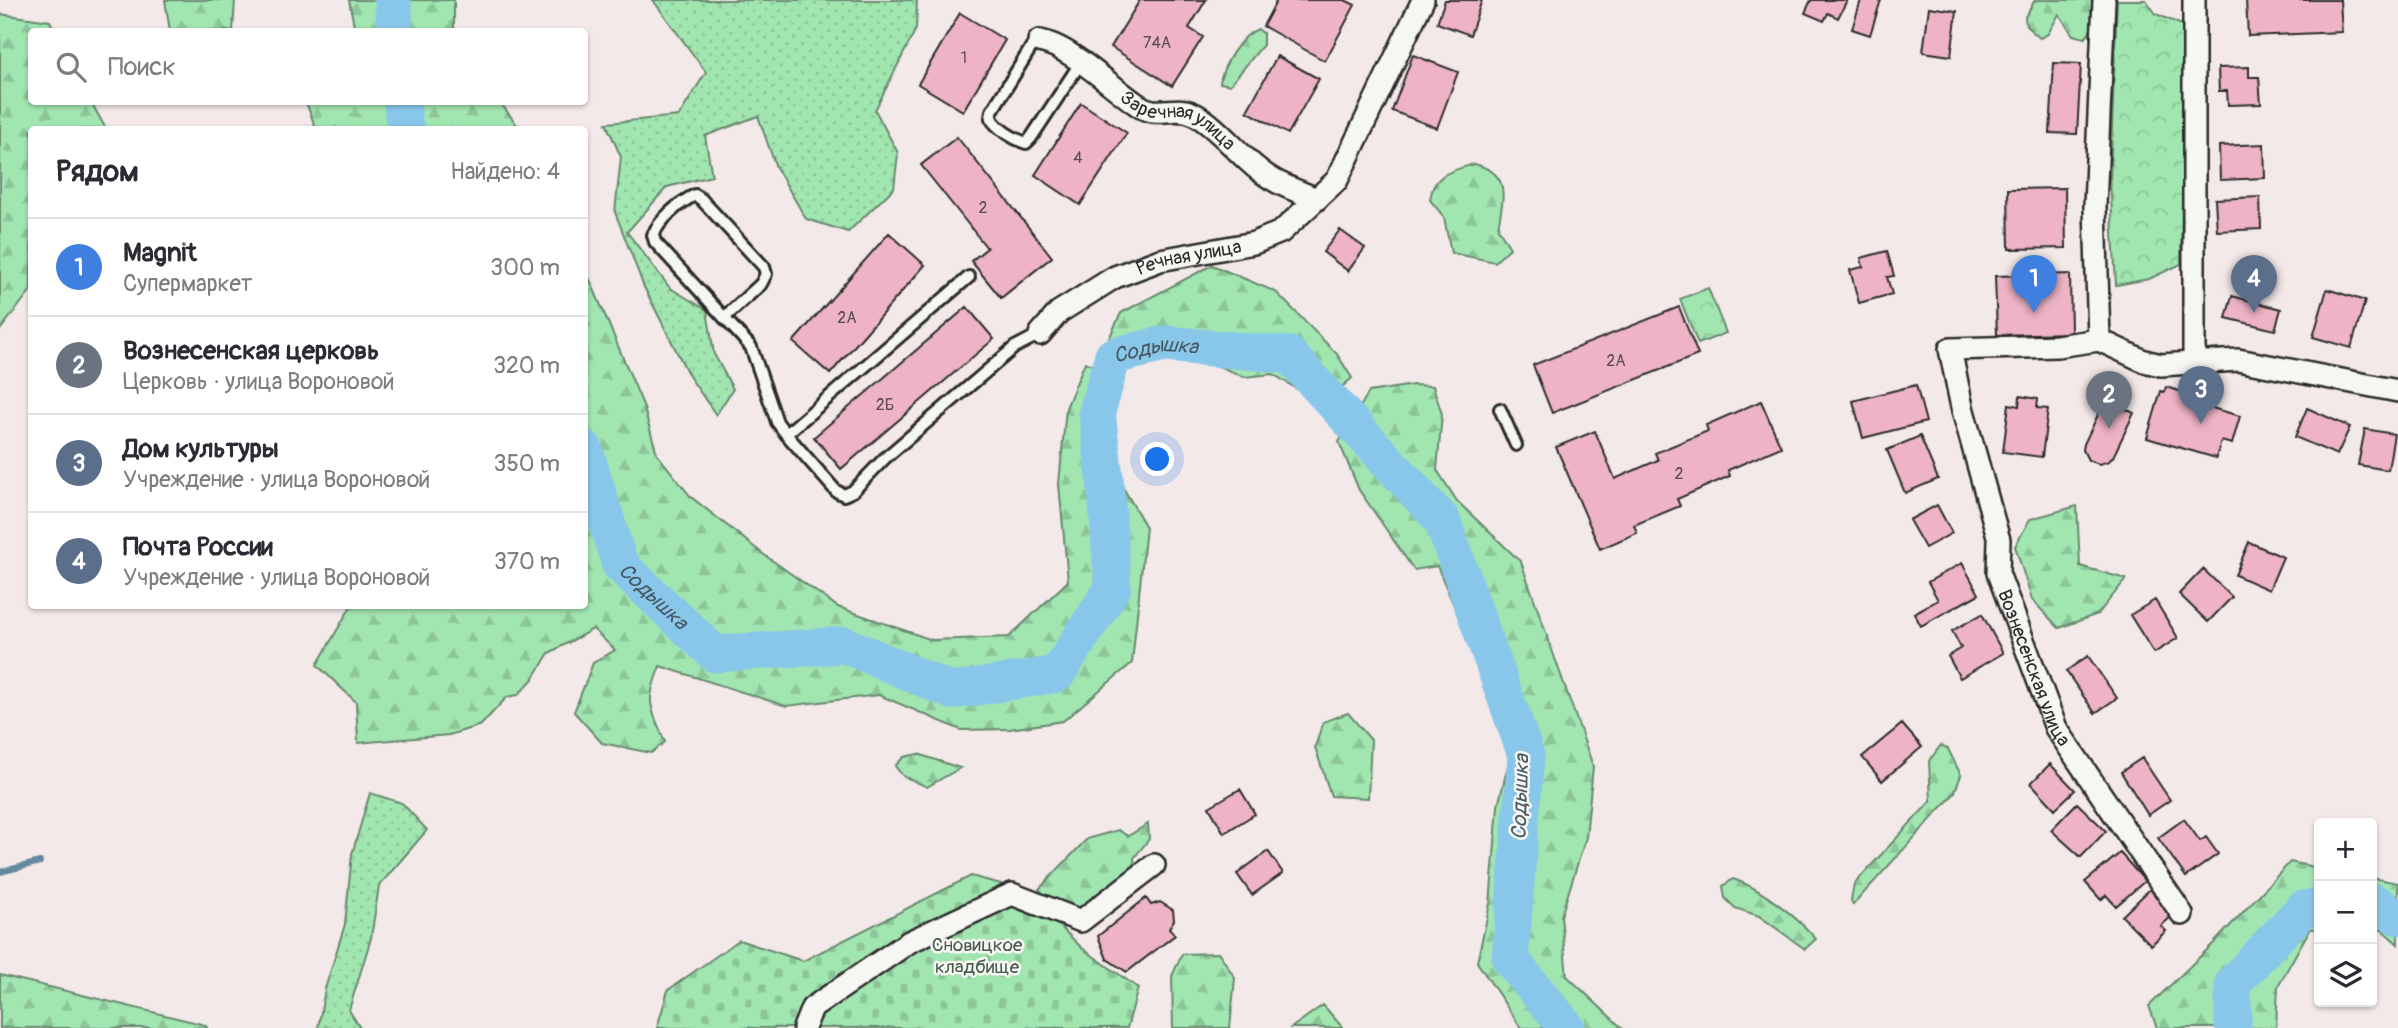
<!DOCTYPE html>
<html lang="ru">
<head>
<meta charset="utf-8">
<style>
	body { margin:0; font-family:Pangolin,sans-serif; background:#f2f2f3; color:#2b2b33 }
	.controls { position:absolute; right:21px; bottom:21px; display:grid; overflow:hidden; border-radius:7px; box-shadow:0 2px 5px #0004 }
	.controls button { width:63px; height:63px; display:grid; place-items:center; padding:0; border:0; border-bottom:2px solid #e1e1e2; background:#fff; color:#2b2b33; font:35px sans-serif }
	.you { position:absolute; left:1158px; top:460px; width:24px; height:24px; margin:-18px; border:5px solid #fff; border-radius:50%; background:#1a73e8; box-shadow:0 0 0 10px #1a73e833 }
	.badge { display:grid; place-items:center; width:46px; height:46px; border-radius:50%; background:#d1495b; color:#fff; font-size:23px; font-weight:700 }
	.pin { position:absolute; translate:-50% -58px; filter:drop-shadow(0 2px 4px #0008) }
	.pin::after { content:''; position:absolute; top:37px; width:24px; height:21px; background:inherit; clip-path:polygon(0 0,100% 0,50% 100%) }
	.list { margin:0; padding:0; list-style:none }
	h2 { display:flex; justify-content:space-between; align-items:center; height:91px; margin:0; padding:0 28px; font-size:30px }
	h2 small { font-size:23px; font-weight:400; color:#7c7c81 }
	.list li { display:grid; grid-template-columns:46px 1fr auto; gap:21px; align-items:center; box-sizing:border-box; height:98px; padding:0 28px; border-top:2px solid #e1e1e2 }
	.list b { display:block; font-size:26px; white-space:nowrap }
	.list p { margin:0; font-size:23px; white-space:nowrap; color:#7c7c81 }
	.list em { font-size:23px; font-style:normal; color:#7c7c81 }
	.icon { flex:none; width:38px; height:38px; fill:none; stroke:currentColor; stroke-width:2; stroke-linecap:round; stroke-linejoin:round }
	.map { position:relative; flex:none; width:2398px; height:1028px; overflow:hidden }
	.search { position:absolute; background:#fff; box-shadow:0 2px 5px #0004; left:28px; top:28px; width:560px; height:77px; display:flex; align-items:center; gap:18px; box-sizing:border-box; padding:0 24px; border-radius:7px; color:#7c7c81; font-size:26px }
	.panel { position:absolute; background:#fff; box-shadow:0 2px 5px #0004; left:28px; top:126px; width:560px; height:483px; border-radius:7px }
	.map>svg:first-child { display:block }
</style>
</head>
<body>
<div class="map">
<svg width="2398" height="1028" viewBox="0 0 2398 1028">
	<defs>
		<pattern id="grass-dots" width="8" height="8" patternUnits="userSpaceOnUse" patternTransform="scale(1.75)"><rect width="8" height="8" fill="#a1e5b0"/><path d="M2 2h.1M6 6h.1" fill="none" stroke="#8bc598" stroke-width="1.8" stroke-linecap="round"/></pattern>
		<pattern id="forest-firs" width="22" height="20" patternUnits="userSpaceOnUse" patternTransform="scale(1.75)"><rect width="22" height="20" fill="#a1e5b0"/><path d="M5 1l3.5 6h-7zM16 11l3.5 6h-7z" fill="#8bc598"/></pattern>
		<pattern id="cemetery-stones" width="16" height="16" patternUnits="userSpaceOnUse" patternTransform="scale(1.75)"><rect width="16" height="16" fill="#a1e5b0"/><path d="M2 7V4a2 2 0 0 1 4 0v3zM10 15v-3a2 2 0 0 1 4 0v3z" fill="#8bc598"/></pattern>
		<pattern id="park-crowns" width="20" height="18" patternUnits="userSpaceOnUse" patternTransform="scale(1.75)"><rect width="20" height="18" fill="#a1e5b0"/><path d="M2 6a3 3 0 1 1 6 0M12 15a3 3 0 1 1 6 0" fill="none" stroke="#8bc598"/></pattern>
	</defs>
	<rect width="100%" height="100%" fill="#f4e9e9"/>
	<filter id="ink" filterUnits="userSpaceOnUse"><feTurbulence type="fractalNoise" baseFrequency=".0143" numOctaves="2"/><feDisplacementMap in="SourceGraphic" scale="14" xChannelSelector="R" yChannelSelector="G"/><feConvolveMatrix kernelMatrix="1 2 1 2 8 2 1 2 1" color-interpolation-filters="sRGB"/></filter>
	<g filter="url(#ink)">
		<path fill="url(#grass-dots)" stroke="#66886e" stroke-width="2" d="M653,0H917L916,29L875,110L898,153L894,188L848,232L806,219L776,167L758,116L705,136L712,176L667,187L627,232L670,288L707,310L714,354L733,389L716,415L689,376L644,287L615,212L621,157L606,123L679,116L706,72Z
			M370,793L402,803L427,830L379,886L371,938L349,1010L360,1028H318L325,989L345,924L352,854Z"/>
		<path fill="url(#forest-firs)" stroke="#66886e" stroke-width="2" d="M165,0H235L233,31H170Z
			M349,0H454V31H355Z
			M2035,0H2092L2094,25L2085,38L2073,35L2059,14L2048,34L2040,38L2026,26L2025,17Z
			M0,14L50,21L55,31L32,32V102H91L106,129L32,130L31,290L0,330Z
			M1258,29L1263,33V45L1230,85L1220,83C1222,66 1241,35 1258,29Z
			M306,102H500L520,129H316Z
			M1474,164C1512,173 1503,198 1498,228L1510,248L1495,262L1451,253L1444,217L1430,200C1433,173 1452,171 1474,164Z
			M1212,265L1276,292L1337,354L1352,378L1322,405L1273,374L1244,377L1207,361L1104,349L1121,313Z
			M585,268L643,405L657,454L691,497L763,554L838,607L932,640L1009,637L1068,581L1059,484L1066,408L1085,362L1100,369L1082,417L1146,527L1132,663L1063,721L1010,729L961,730L879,695L786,706L660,666C645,704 650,705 665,742L651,753L602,743L574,712L593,663L615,650L593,629L549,653L533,679L518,695L507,697L481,725L449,735L358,743L356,702L317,665L351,606H584Z
			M1413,385L1433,386L1442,414L1437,470L1457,501L1521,562L1593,766L1586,837L1561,916L1567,976L1622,1028H1521L1477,962L1490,904L1498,806L1511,753L1473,650L1437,566L1414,570L1359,490L1339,442L1369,392Z
			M2077,506L2080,566L2126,579L2098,614L2059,628L2032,600L2015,546L2030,519Z
			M1348,713L1371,740L1368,798L1331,796L1315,747L1323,722Z
			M1941,745L1948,749L1961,775L1954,794L1853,905L1851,900L1854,884L1931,801L1929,761Z
			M918,754L960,768L927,787L903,776L895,766L904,757Z
			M1148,824L1149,839L1134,858L1135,870L1086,916L1057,910L1039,889L1087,839L1118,830L1128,836Z
			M2290,862L2319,868V929H2310L2278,986L2276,1028H2157L2149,1006L2213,944Z
			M2372,878L2398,883V944L2382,930H2372Z
			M1733,879C1761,888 1797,917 1816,939L1805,949L1759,916L1735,908L1725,898L1723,886Z
			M1219,953L1235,978L1230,1028H1173L1172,976L1182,954Z
			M0,975L206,1025L207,1028H0Z
			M1323,1005L1343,1028H1291Z"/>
		<path fill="url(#cemetery-stones)" stroke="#66886e" stroke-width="2" d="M971,876L1023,890L1082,948L1138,988L1127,1028H657L668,990L739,940L803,961Z"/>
		<path fill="url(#park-crowns)" stroke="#66886e" stroke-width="2" d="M2117,0H2146L2156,14L2182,25L2184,52L2181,264L2149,279L2116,285L2110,179Z
			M1708,288L1726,333L1698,344L1680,299Z"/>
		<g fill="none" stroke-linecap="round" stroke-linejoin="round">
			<path stroke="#63899e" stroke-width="6" d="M0,872L40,862"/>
			<g stroke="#89c7ea" stroke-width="37">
				<path d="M393,0L395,32"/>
				<path d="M402,102L404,126L407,130"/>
				<path id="s1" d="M584,448L620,565L715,654L845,645L952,691L1057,674L1113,588L1105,477L1097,412L1113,356L1165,344L1289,355L1442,520L1526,755L1510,959L1567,1028"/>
				<path d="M2372,901L2398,917"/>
				<path d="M2233,1028V983L2303,909L2319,907"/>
			</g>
		</g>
		<path fill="#eeb4c6" stroke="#2b2b2b" stroke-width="2" d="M1140,0H1206L1189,28L1203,37L1172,86L1111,47Z
			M1277,0H1345L1355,5L1325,61L1263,26Z
			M1445,0H1482L1470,35L1437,23Z
			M1811,0H1847L1838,18L1828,13L1824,21L1805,13Z
			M1861,0H1881L1870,35L1852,29Z
			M2246,0H2340L2342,32L2248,36Z
			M1929,7L1957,11L1951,56L1923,52Z
			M960,13L1005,40L963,111L918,84Z
			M1413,55L1458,72L1437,128L1392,111Z
			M1277,56L1319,79L1288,134L1247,111Z
			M2054,63L2081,64L2077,134L2050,133Z
			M2249,67V77H2259L2261,104L2228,105L2227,91H2219L2218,68Z
			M1081,103L1127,133L1080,205L1035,175Z
			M957,137L1052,257L1001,298L971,261L987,248L921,165Z
			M2264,144L2265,178L2220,180L2219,146Z
			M2065,188L2066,248L2009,249L2008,189Z
			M2260,197L2261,229L2217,231L2215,199Z
			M1340,230L1365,248L1348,271L1323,252Z
			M889,233L925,265L830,374L793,342Z
			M1887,251L1894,276L1887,277L1892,294L1859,303L1850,270L1863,267L1861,258Z
			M2070,274L2071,333L1997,335L1995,276Z
			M2327,289L2365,301L2351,348L2313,337Z
			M2232,296L2281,309L2275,330L2226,318Z
			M967,307L994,339L841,469L814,437Z
			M1679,307L1698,355L1552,413L1533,365Z
			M1916,385L1926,422L1863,438L1853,401Z
			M2166,387L2186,393L2184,400L2240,416L2232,444L2221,441L2216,458L2147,438L2161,391L2164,392Z
			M2020,396L2038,399L2037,408L2048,409L2042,457L2003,452L2009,404L2019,406Z
			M2105,400L2134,413L2113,457L2109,461L2099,464L2088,460L2083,450L2084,444Z
			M1761,401L1781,447L1728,470L1730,476L1677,499L1680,506L1634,525L1637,533L1600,549L1556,447L1595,431L1615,479L1658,460L1655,453L1708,431L1706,425Z
			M2307,408L2350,427L2337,455L2295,437Z
			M2365,429L2394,434L2388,470L2358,465Z
			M1920,436L1938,479L1905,493L1887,450Z
			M1937,505L1952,533L1925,548L1909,520Z
			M2249,542L2283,557L2269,590L2235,575Z
			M1962,563L1979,594L1921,626L1914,613L1938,600L1928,582Z
			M2203,569L2232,597L2208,622L2179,594Z
			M2155,600L2178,638L2154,653L2130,615Z
			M1982,614L2003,653L1960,678L1948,656L1961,648L1952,631Z
			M2088,656L2117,698L2095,713L2066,671Z
			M1902,724L1922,747L1882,781L1862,757Z
			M2142,758L2170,800L2148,815L2121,772Z
			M2050,764L2075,790L2055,809L2031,783Z
			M1240,789L1255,814L1224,833L1209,807Z
			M2077,803L2106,831L2081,857L2051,830Z
			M2184,819L2200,841L2206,837L2218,854L2186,877L2158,838Z
			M1268,851L1283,873L1252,895L1237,874Z
			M2120,853L2145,881L2116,906L2106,895L2101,900L2085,882Z
			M2150,889L2174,914L2161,926L2166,931L2151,945L2122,916Z
			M1146,898L1151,905L1160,902L1173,910L1174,920L1169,928L1175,935L1127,972L1107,959L1098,936Z"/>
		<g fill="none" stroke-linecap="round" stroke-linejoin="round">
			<defs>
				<path id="service" d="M1039,41L1032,46L992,111L991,118C997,129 1014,139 1026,143L1031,138L1081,62
					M969,277L786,434L836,491L844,495L853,491L885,458L1015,347L1040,334
					M725,317L761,284L766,274L764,267L701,199L695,195C679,203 660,219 653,235L655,242L751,347L777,422L786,434
					M1500,409L1516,445"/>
				<g id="minor">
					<path d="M2104,0L2095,206L2099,340L2144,361L2161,365L2238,360L2398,391"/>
					<path id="s2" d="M1039,41C1069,45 1112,88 1138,105C1157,119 1176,104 1194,114C1216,125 1239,155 1259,170C1276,184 1297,191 1317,199"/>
					<path id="s3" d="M1040,334L1059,312L1115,277L1160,260L1254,243L1281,232L1337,180L1423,0"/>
					<path id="s4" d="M2099,340L2057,346L1950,349L1962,407L1999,540L1998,573L2056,728L2182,914"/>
					<path d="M2194,361V0"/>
					<path d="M804,1028L812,1008L909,942L1012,894L1081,921L1154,865"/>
				</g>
			</defs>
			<use href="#service" stroke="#2b2b2b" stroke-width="16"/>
			<use href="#minor" stroke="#2b2b2b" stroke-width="26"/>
			<use href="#service" stroke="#f6f6f2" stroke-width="10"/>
			<use href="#minor" stroke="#f6f6f2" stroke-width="21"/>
		</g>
	</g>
	<g text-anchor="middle" stroke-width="5" stroke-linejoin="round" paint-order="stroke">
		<g font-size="16" fill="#5c4d52">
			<text x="1157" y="48">74А</text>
			<text x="964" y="63">1</text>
			<text x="1078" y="163">4</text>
			<text x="983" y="213">2</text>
			<text x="847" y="323">2А</text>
			<text x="1616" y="366">2А</text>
			<text x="885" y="410">2Б</text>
			<text x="1679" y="479">2</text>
		</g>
		<g font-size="19" fill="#2b2b2b" stroke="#f6f6f2">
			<text dy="7" stroke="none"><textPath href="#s2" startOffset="164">Заречная улица</textPath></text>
			<text dy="7" stroke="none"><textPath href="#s3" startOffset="172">Речная улица</textPath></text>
			<text dy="7" stroke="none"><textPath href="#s4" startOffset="481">Вознесенская улица</textPath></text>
		</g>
		<g font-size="19" fill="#485a4c" stroke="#f6f6f2">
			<text x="977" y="951">Сновицкое<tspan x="977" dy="22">кладбище</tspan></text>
		</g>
		<g font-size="21" font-style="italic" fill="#475a64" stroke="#f6f6f2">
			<text dy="7" stroke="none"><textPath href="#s1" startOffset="987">Содышка</textPath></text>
			<text dy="7" stroke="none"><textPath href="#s1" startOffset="168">Содышка</textPath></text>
			<text transform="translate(1520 797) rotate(-88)" y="7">Содышка</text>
		</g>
	</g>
</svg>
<div class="controls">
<button>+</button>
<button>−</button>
<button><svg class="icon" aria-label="layers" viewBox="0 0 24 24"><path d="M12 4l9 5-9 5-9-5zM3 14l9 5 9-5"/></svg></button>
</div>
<div class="you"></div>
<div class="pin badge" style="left:2034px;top:313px;background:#3f7fe0">1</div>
<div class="pin badge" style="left:2109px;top:429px;background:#6b7280">2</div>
<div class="pin badge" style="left:2201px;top:424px;background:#5c6f8a">3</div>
<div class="pin badge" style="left:2254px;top:313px;background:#5c6f8a">4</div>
<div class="search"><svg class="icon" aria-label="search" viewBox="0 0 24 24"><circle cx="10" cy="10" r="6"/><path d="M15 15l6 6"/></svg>Поиск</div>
<section class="panel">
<h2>Рядом<small>Найдено: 4</small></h2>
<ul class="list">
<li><span class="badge" style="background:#3f7fe0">1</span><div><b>Magnit</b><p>Супермаркет</p></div><em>300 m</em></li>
<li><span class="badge" style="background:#6b7280">2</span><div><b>Вознесенская церковь</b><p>Церковь · улица Вороновой</p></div><em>320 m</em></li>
<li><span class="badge" style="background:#5c6f8a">3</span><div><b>Дом культуры</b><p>Учреждение · улица Вороновой</p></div><em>350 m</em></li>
<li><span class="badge" style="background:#5c6f8a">4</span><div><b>Почта России</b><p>Учреждение · улица Вороновой</p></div><em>370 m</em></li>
</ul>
</section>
</div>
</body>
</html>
